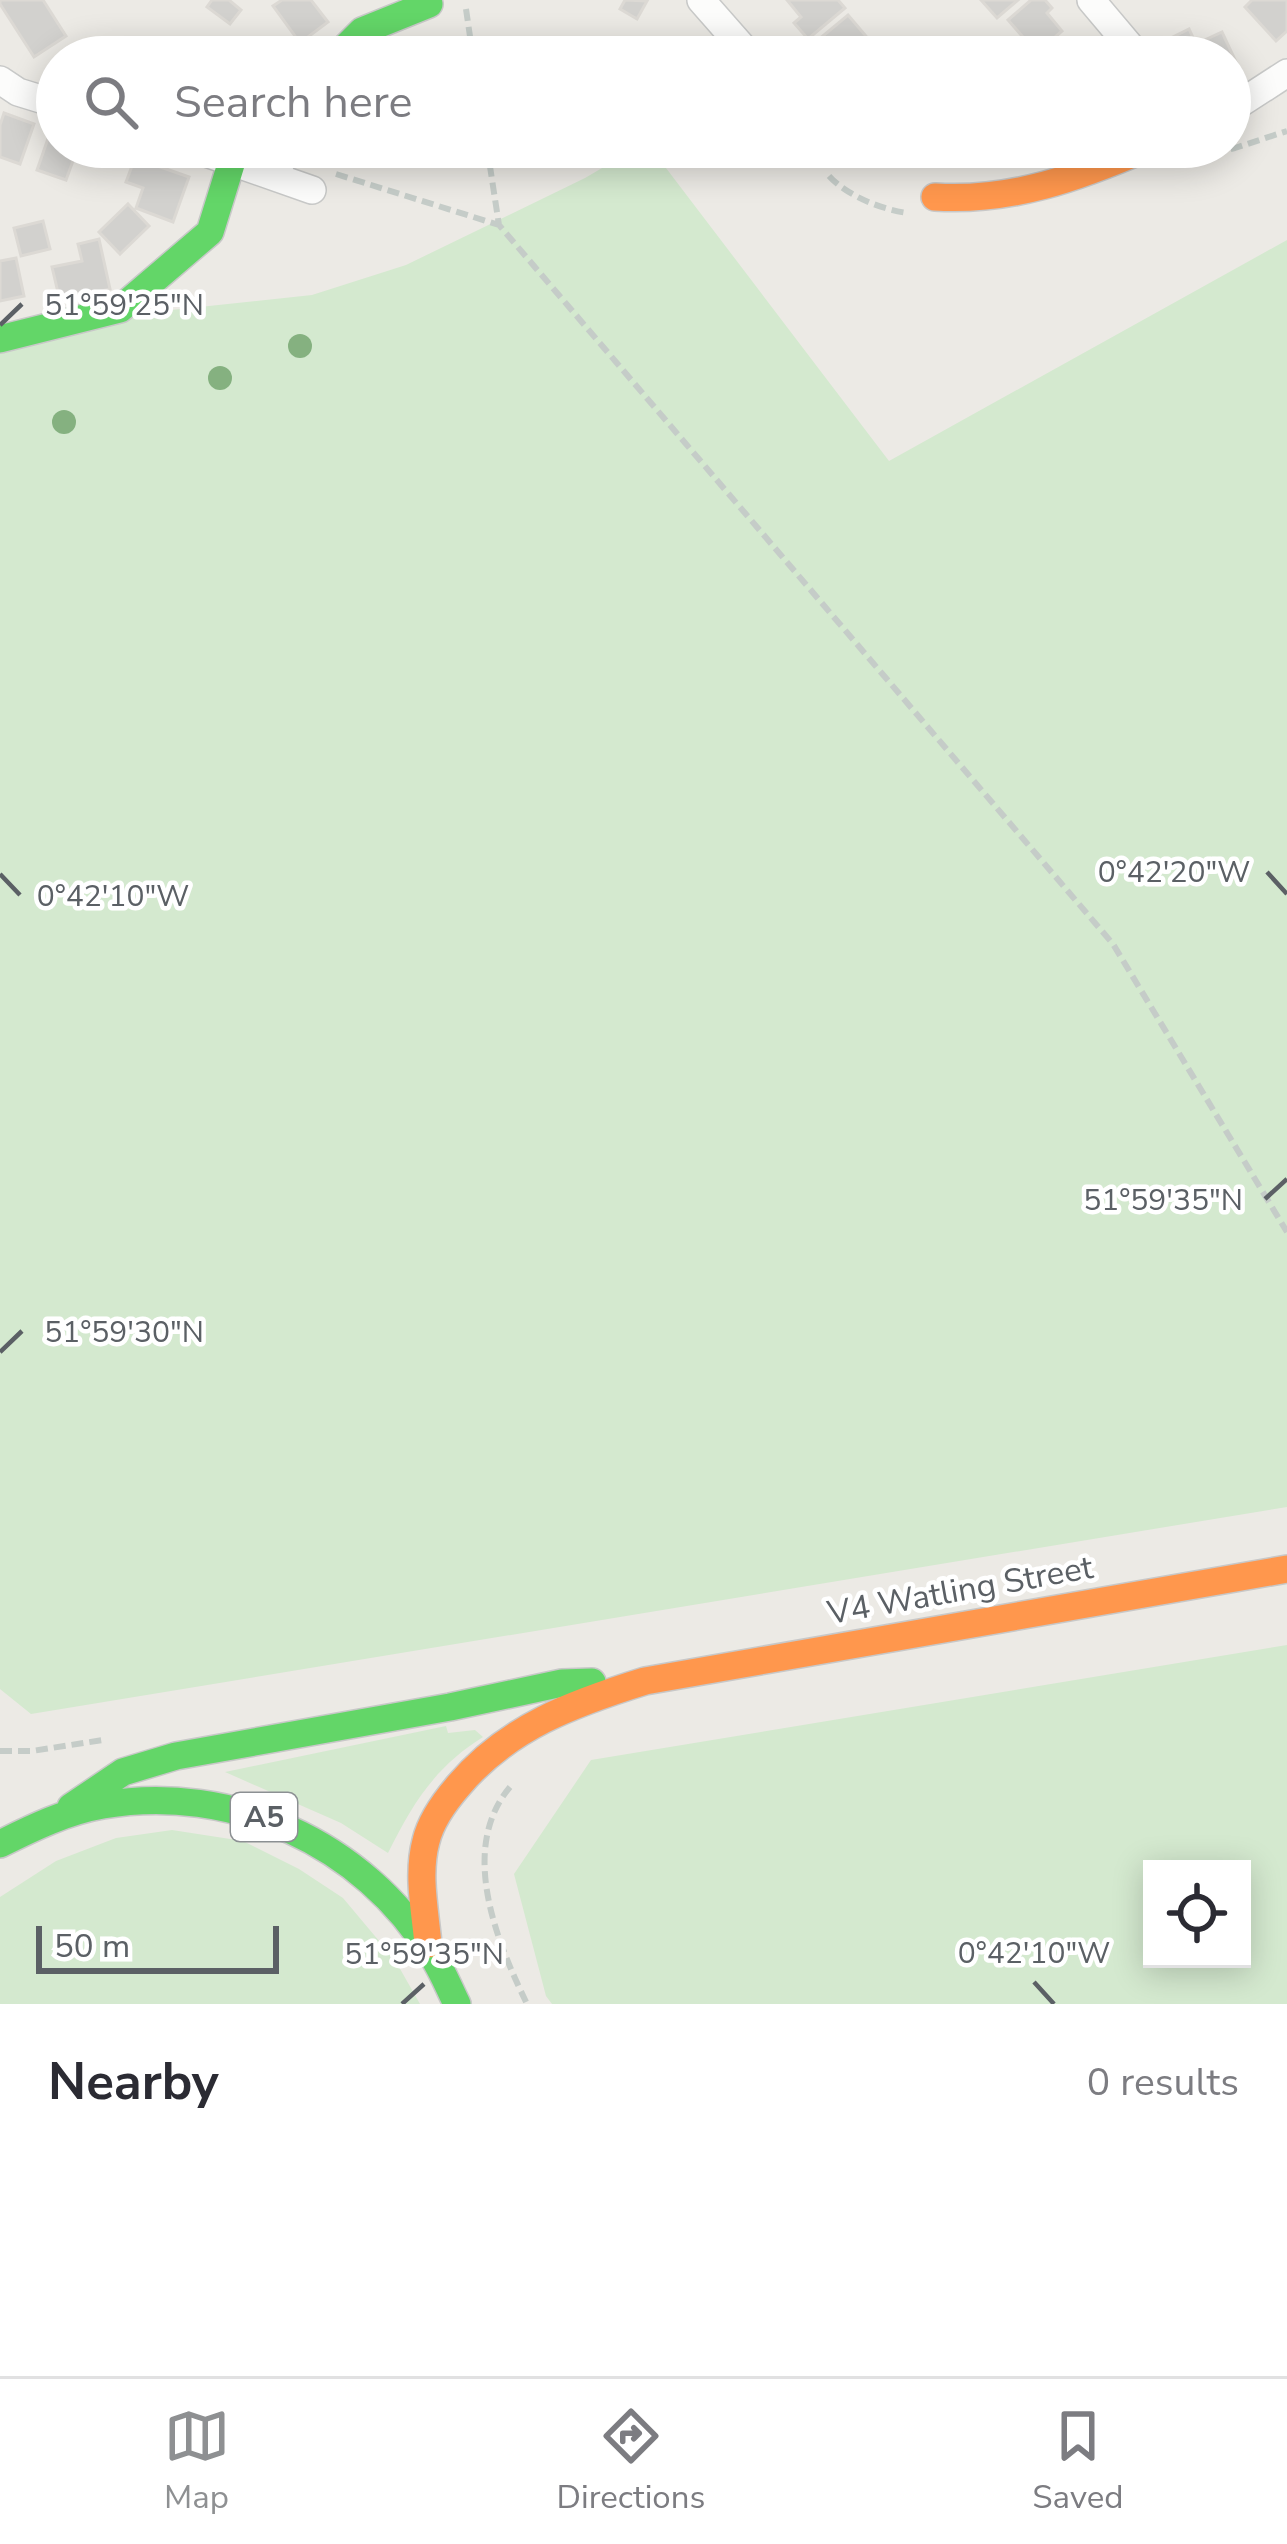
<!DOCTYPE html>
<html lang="en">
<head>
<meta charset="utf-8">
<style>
	body { margin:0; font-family:"Nunito Sans",sans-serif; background:#f7f7f7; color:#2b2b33 }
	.controls { position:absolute; right:36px; bottom:36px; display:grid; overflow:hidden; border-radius:0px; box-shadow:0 6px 30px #0003 }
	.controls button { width:108px; height:108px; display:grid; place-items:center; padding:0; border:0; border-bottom:3px solid #e1e1e2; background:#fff; color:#2b2b33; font:60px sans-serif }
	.scale { position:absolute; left:36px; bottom:30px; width:243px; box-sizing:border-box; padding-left:12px; border:6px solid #5b6065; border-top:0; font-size:33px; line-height:42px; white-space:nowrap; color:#5b6065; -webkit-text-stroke:9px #fff; paint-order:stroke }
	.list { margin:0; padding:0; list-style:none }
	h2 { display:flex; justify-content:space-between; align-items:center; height:156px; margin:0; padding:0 48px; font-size:51px }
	h2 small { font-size:39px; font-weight:400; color:#7c7c81 }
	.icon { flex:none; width:66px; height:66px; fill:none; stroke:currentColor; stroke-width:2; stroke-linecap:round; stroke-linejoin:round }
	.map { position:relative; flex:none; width:1287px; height:2004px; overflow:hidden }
	.search { position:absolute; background:#fff; box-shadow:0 6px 30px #0003; left:36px; right:36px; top:36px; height:132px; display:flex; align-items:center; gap:30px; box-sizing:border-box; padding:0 42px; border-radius:66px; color:#7c7c81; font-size:45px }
	.sheet { height:372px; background:#fff }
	nav { display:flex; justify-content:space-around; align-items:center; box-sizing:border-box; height:168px; border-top:3px solid #e1e1e2; background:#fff; font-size:33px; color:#7c7c81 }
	nav a { display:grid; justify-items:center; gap:6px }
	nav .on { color:#8e9092 }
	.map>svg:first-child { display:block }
</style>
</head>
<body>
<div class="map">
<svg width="1287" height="2004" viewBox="0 0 1287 2004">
	<rect width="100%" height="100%" fill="#eceae5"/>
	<path fill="#d4e9cf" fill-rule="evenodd" d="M638,147H650L889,461L1287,240V1507L31,1714L0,1689V352L143,313L312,295L406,265L585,178Z
		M1287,1645V2004H552L546,1996L514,1874L591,1760ZM1242,1869V1959H1152V1869Z
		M446,1726L448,1733L475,1730L483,1737C435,1767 413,1803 388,1853L341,1823L225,1772Z
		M172,1830L243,1841L299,1869L343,1898L395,1960L420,2004H0V1897L56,1861L116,1838Z"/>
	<path fill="#d2d1ce" stroke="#dcd9d4" stroke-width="3" d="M0,0H43L66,36L34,57L0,4Z
		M212,0H229L241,10L230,24L207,7Z
		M282,0H311L328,22L300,43L273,6Z
		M625,0L647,1L637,19L620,9Z
		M787,0H838L845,8L808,39L794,23L801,17Z
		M981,0H1018L997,18Z
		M1031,0H1045L1052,8L1047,13L1062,31L1037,53L1008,20Z
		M1252,0H1287V31L1276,41L1245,7Z
		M848,15L877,49L868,57H832L818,40Z
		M1189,29L1196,44L1222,32L1237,64L1230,67V57H1173L1165,41Z
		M4,113L34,124L20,164L0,157V125Z
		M51,130L57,132V147H78L66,180L37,170Z
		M914,147H973L972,166L913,162Z
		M1022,147H1065L1031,164Z
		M135,158L189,177L173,222L136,208L143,188L126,182Z
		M128,204L149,226L120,254L99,232Z
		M43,221L50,249L21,256L14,228Z
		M99,239L110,289L60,301L52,267L82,261L78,244Z
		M16,258L24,296L0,301V261Z"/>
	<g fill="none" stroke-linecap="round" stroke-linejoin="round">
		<defs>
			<path id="street" d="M701,0L751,57
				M1091,0L1139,57
				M0,80L18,92L57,104
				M1230,110L1287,73
				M189,147L312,190
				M830,147L832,149
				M275,177L287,147"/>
			<path id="fast" d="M336,57L362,31L429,4
				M0,339L120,309L210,232L232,161
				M71,1807L123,1772L176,1756L450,1707L562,1683L592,1682
				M0,1844C32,1828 67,1811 103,1805C231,1783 364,1843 432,1955C442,1970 449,1988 457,2004"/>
			<path id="slow" d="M935,197C1012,202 1079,177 1149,147
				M428,1944C425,1911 417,1874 426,1841C431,1820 445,1801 459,1785C508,1727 574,1703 645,1681L1287,1569"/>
		</defs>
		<use href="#street" stroke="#c8c9c8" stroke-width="30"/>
		<use href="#fast" stroke="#c8c8c8" stroke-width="30"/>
		<use href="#slow" stroke="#c8c8c8" stroke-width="30"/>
		<path stroke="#c5ccc8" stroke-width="6" stroke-dasharray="12 6" stroke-linecap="butt" d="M466,9L473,57
			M120,147C135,152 146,151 161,156
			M487,147L499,225L1113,944L1287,1232
			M1178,161L1235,148L1287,131
			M336,174L499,225
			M829,176C847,196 883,210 908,213
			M0,1751H32L103,1740
			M510,1787C458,1849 497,1942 527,2004"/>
		<use href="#street" stroke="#fcfcfb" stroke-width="27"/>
		<use href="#fast" stroke="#63d668" stroke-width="27"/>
		<use href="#slow" stroke="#ff974d" stroke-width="27"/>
	</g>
	<g fill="#85b180">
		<circle cx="300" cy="346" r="12"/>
		<circle cx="220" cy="378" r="12"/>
		<circle cx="64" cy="422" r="12"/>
	</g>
	<path fill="none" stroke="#5b6065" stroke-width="4.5" d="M0,325L22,304M1267,872L1287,894M0,874L20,895M1265,1199L1287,1179M0,1352L22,1331M1034,1982L1054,2004M402,2004L424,1984"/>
	<g text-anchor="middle" stroke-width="9" stroke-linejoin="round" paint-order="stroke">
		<rect fill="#fff" stroke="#8c9093" stroke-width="3" x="231" y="1793" width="66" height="48" rx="9"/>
		<g font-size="30" font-weight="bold" fill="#5b6065">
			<text x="264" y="1827">A5</text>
		</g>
		<g font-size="33" fill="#5b6065" stroke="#fff">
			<text transform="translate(960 1589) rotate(-10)" y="12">V4 Watling Street</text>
		</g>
	</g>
	<g font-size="30" text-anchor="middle" fill="#5b6065" stroke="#fff" stroke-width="9" stroke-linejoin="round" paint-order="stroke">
		<text x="124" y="315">51°59'25"N</text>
		<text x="1174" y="882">0°42'20"W</text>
		<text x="113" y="906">0°42'10"W</text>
		<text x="1163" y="1210">51°59'35"N</text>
		<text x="124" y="1342">51°59'30"N</text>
		<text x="1034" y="1963">0°42'10"W</text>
		<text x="424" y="1964">51°59'35"N</text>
	</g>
</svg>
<div class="controls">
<button><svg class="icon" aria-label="locate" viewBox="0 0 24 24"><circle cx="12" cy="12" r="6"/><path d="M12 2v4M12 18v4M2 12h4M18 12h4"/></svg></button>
</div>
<div class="scale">50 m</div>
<div class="search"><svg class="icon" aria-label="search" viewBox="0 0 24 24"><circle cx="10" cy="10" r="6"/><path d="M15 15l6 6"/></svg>Search here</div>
</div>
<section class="sheet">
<h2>Nearby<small>0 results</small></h2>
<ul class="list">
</ul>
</section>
<nav>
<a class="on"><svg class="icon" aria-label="map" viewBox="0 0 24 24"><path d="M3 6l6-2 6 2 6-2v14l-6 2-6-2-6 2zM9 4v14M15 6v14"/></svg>Map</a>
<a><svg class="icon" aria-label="directions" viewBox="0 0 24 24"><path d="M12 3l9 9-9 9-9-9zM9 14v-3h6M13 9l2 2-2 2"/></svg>Directions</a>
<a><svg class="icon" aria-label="saved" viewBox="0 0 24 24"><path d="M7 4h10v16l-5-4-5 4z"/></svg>Saved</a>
</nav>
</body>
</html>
